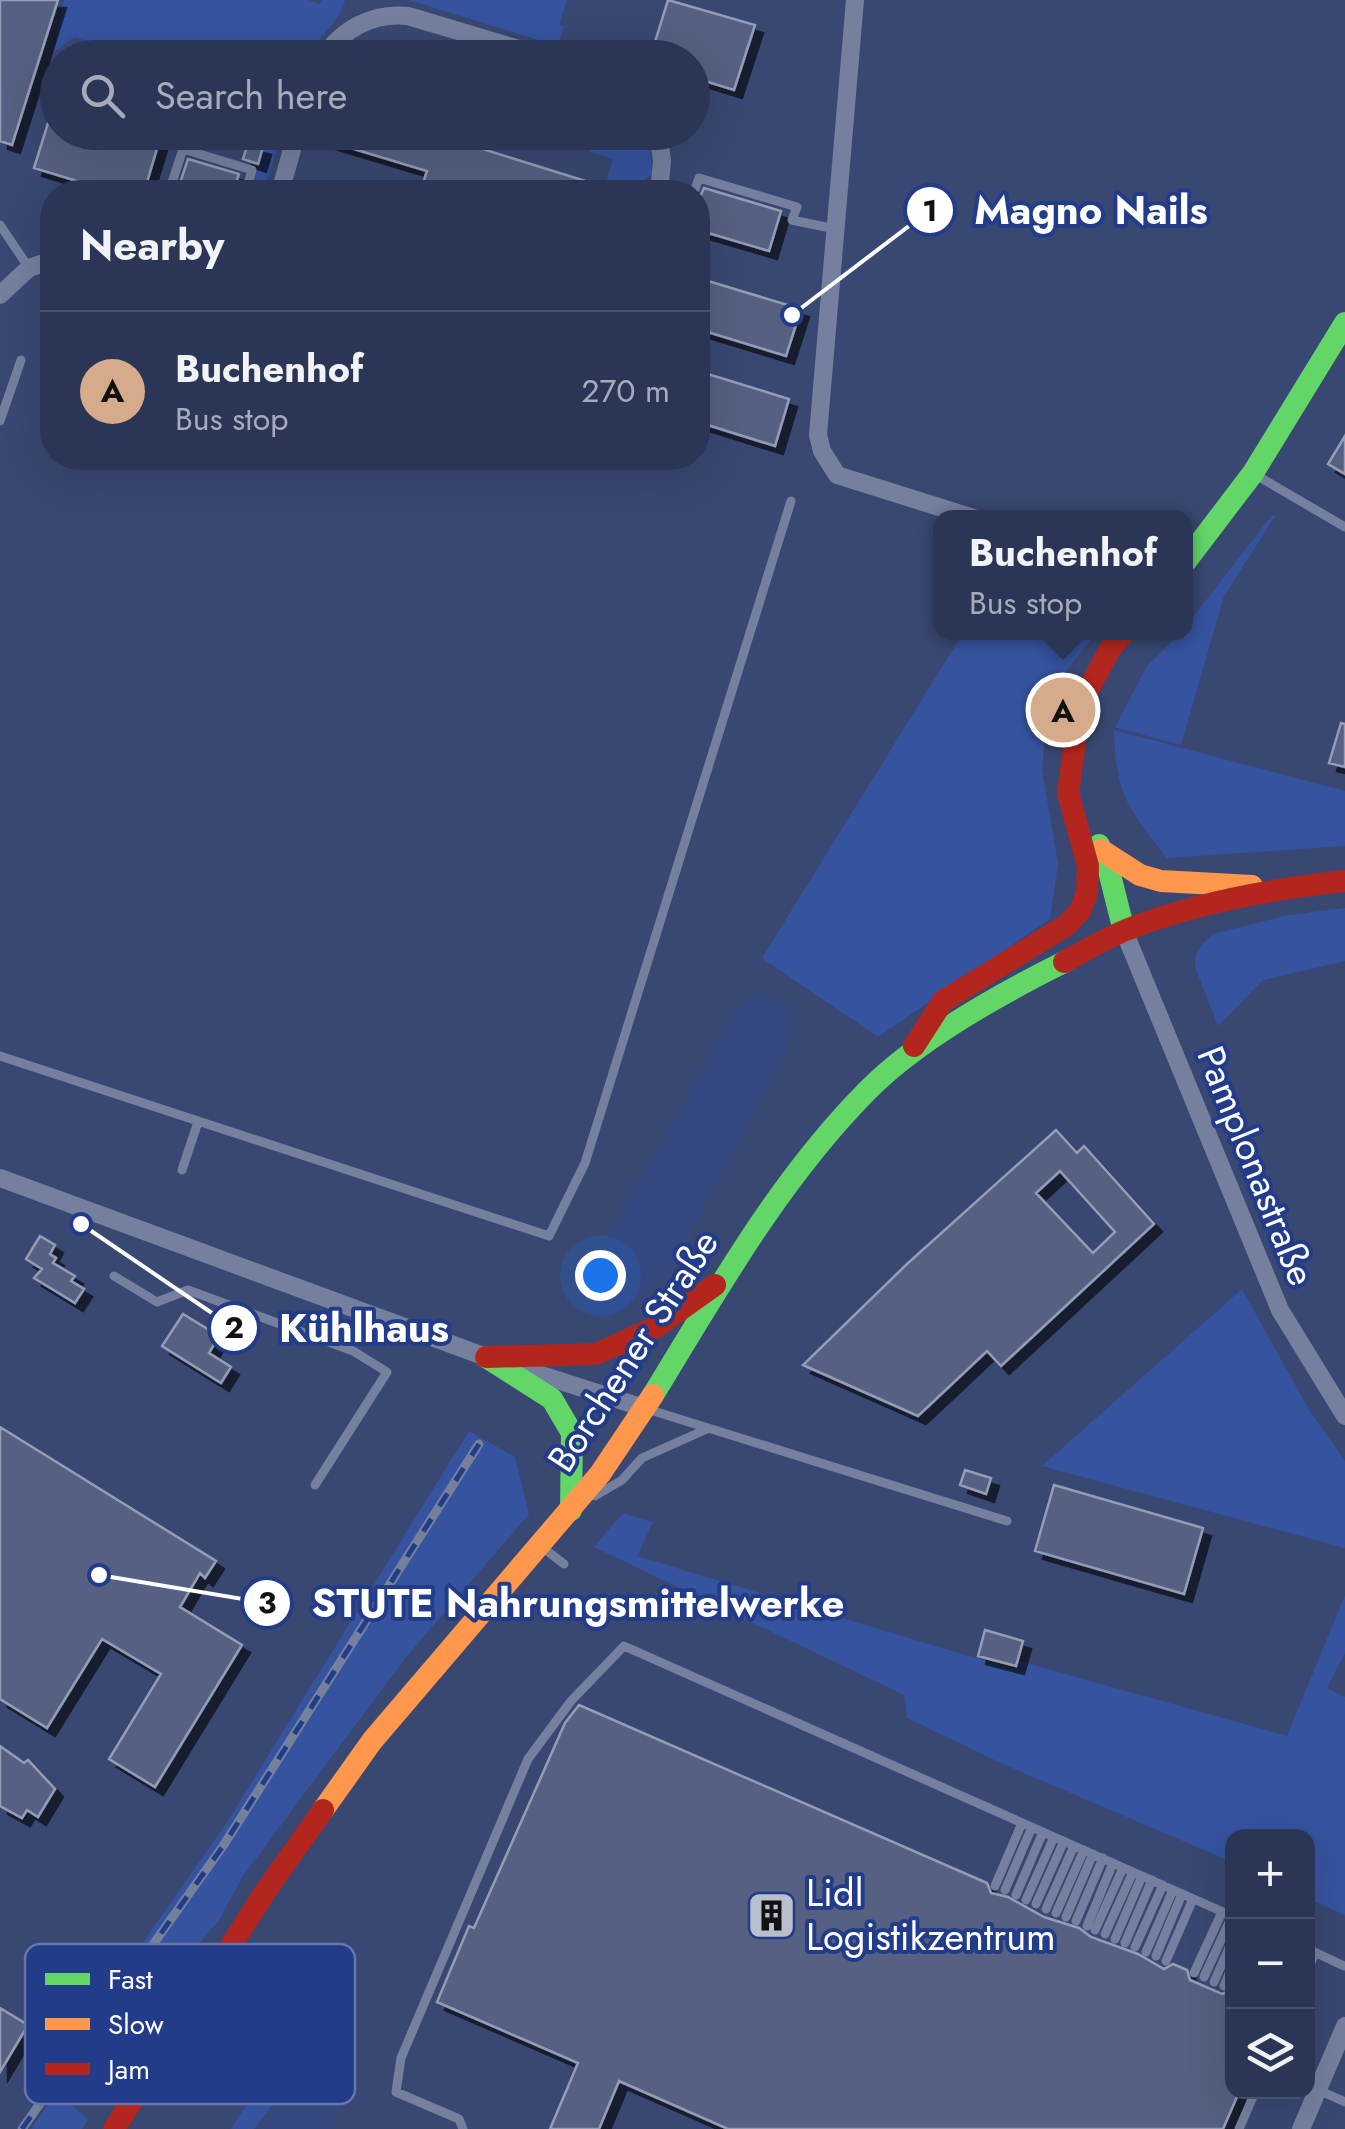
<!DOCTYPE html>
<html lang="en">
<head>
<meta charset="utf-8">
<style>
	body { margin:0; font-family:Jost,sans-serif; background:#374160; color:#f1f3f6 }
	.controls { position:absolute; right:30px; bottom:30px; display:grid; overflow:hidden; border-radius:20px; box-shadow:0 10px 40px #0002 }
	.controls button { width:90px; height:90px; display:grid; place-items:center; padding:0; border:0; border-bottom:2px solid #47506c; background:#2b3656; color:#f1f3f6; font:50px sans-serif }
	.you { position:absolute; left:600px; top:1275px; width:35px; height:35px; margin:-25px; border:8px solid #fff; border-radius:50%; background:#1a73e8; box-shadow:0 0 0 15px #1a73e833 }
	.badge { display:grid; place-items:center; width:65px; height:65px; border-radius:50%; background:#d6ab8b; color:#111; font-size:32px; font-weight:700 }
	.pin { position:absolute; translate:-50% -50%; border:5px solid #fff; box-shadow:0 2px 10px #0006 }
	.popup { position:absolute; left:933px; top:510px; width:260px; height:130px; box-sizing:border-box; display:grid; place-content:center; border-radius:20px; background:#2b3656; filter:drop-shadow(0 2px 8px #0005); font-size:32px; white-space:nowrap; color:#a6abb9 }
	.popup b { font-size:38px; color:#f1f3f6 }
	.popup::after { content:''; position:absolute; left:50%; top:100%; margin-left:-20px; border:20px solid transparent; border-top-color:#2b3656 }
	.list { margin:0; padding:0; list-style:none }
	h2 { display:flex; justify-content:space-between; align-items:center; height:130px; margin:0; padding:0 40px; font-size:42px }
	h2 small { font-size:32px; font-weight:400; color:#a6abb9 }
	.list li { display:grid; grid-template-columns:65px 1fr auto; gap:30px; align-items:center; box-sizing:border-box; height:160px; padding:0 40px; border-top:2px solid #47506c }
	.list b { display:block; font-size:38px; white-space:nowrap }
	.list p { margin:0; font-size:32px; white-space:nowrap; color:#a6abb9 }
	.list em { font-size:32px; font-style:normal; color:#a6abb9 }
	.icon { flex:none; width:55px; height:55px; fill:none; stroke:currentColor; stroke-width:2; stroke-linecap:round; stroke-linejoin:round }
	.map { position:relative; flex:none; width:1345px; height:2129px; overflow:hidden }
	.search { position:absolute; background:#2b3656; box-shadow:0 10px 40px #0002; left:40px; top:40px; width:670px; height:110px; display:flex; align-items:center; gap:25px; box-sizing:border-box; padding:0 35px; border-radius:55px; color:#a6abb9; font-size:38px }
	.panel { position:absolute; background:#2b3656; box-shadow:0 10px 40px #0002; left:40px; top:180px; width:670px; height:290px; border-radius:40px }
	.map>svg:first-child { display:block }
</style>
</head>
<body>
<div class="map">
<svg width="1345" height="2129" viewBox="0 0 1345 2129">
	<defs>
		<filter id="shadow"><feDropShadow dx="8" dy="8" stdDeviation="0" flood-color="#0009"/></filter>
	</defs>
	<rect width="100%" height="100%" fill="#394872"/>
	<path fill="#36539f" d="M64,0H308L319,4L322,0H345C341,20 319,36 307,58L139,57L74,37L53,53Z
		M409,0H567L559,24L564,26L558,46Z
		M182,133H282L263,192H254L256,172L263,148L248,143L216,145Z
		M595,133H645L650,146L652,173L643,182V192H603L613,159L589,152Z
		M1272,515L1275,516L1224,596L1181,745L1115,727L1147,666L1180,633L1186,632V626Z
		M963,633H1096L1049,693L1042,769L1058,864L1050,919L878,1037L762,958Z
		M1114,730L1345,791V846L1167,858C1128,808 1116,796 1114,730Z
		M1345,908V961L1263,980L1218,1026L1195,967L1196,954L1203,943L1213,934L1288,915Z
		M1242,1289L1308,1408L1345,1461V1548L1042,1466Z
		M469,1431L515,1457L529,1514L407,1656L243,1876L219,1920L158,1993L139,2034L108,2085L92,2082L73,2106L88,2119L82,2129H31L52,2099L40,2089L225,1825Z
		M623,1513L653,1522L637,1556L1015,1670L1019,1661L1287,1736L1345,1595V1653L1327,1688L1345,1697V1916L1308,1898V1836H1232V1862L1005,1765L907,1718L904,1695L594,1547Z
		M278,2055L301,2067L254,2129H231Z"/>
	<path fill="#354880" d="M764,991L791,1005L790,1044L671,1271L610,1319L598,1318L587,1310L584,1294L592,1265L737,1007Z
		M308,2063L349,2083L330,2129H258Z"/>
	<path fill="#556182" stroke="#949db5" stroke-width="2.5" fill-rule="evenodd" filter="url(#shadow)" d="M0,0H58L12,145L0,141Z
		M668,0L755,25L734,90L692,77V58H650Z
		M54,104L58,105V132H162L144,192H113L34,168Z
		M311,132H428L611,189V192H420L427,171L311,136Z
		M248,143L263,147L258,164L243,159Z
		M188,159L239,174L233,192H177Z
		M704,188L781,211L769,251L698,230V201Z
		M698,278L801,309L786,356L698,329Z
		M698,371L789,399L775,446L698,422Z
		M1345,436V474L1328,464Z
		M1341,723L1345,724V767L1329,763Z
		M1056,1130L1077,1153L1084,1146L1154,1224L1001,1366L987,1351L918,1416L803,1365L907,1264ZM1060,1171L1115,1232L1093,1253L1036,1193Z
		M40,1236L55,1245L50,1254L56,1258L53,1263L75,1276L71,1281L84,1289L75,1303L34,1278L42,1269L26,1259Z
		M183,1314L219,1336L209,1353L231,1367L221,1383L162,1346Z
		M0,1427L216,1561L205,1578L200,1573L180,1607L242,1645L155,1787L109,1759L161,1674L102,1639L47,1728L0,1699Z
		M965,1470L991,1478L986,1494L960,1485Z
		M1054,1485L1203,1528L1184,1594L1035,1551Z
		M985,1630L1023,1641L1016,1666L978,1656Z
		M579,1705L987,1883L991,1893L1008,1897L1044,1917L1079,1928L1091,1937L1138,1954L1164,1969L1173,1964L1187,1970L1190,1980L1222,1994L1232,1990V2092H1239L1223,2129H728L619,2081L599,2129H550L578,2063L437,2002L469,1926L474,1928L565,1723Z
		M0,1746L24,1763L28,1760L55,1789L38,1817L27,1810L22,1818L0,1806Z
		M0,2008L28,2025L0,2072Z"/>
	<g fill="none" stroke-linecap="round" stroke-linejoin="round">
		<path stroke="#75809f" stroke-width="9" d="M169,192L183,149L252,170L246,192
			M694,192L699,178L797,207L792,220L835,229
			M0,225L29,268
			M0,421L21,360
			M1256,475L1345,527
			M0,1056L549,1236L585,1163L791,501
			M182,1170L198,1122
			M114,1276L157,1302L188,1290L353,1351L387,1372L315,1485
			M647,1409L1007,1521
			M595,1496L622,1480L642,1458L707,1429
			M542,1547L564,1564
			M995,1886L1022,1823
			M1005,1890L1032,1827
			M1016,1895L1043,1832
			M1026,1900L1054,1837
			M1036,1904L1064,1841
			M1046,1909L1074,1846
			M1056,1913L1084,1850
			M1066,1917L1093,1854
			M1076,1921L1103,1858
			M1087,1926L1113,1863
			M1095,1930L1123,1868
			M1105,1934L1133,1872
			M1115,1939L1142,1876
			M1125,1943L1152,1880
			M1135,1947L1163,1885
			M1308,1949L1344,1966
			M1146,1952L1173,1890
			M1156,1956L1182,1894
			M1166,1961L1193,1899
			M1308,1969L1315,1953
			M1194,1973L1222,1912
			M1204,1977L1232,1916
			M1214,1982L1232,1941
			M1224,1986L1232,1967
			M1318,2090L1345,2102
			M463,2129L459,2119L396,2092L401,2058L528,1759L571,1701L624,1646L1232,1916
			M1239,2129L1255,2092"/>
		<path stroke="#75809f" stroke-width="18" d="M855,0L818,435L822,451L837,475L974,518
			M323,58C342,29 373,12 408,16L549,58
			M658,132L662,161L659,192
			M280,192L297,132
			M0,295L29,268L52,260
			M1124,931L1280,1310L1345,1416
			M0,1178L486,1357L644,1408
			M1301,2129L1345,2026"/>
		<path stroke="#63d668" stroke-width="22" d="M1186,561L1253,473L1345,323
			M1099,845L1108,867L1124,931
			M486,1357L552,1399L572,1433L571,1510
			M653,1395C718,1289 779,1180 867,1091C917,1040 1000,994 1064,962"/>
		<path stroke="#ff974d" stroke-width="22" d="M1101,850L1140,875L1161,881L1252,886
			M323,1810L372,1741L600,1474L653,1395"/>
		<path stroke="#b3261e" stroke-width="22" d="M1064,962C1084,951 1105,939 1126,930C1194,903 1272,889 1345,881
			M914,1046L943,1001L1067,925L1080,911L1087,893L1088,866L1068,793L1080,705L1110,649L1125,632
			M486,1357L596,1354L656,1327L715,1285
			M114,2129L265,1892L323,1810"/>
		<defs>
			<path id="rail" d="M22,2129L223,1846L479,1444"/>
		</defs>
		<use href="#rail" stroke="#75809d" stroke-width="9"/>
		<use href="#rail" stroke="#223c89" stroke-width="5" stroke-dasharray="15" stroke-linecap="butt"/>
	</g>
	<defs>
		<symbol id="building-square" viewBox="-11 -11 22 22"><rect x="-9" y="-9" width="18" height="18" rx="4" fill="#babfce" stroke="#223c89"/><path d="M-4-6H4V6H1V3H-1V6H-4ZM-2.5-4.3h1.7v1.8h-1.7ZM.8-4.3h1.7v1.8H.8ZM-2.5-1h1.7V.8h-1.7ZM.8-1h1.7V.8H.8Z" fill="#111"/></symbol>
	</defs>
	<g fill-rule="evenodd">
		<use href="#building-square" x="744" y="1888" width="55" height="55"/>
	</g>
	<g text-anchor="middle" stroke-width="8" stroke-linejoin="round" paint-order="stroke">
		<g font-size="38" fill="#fff" stroke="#223c89">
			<text transform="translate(1256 1166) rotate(68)" y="13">Pamplonastraße</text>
			<text transform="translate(633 1351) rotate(-57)" y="13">Borchener Straße</text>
		</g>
		<g font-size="38" fill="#fff" stroke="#223c89" text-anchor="start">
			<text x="806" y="1906">Lidl<tspan x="806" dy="44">Logistikzentrum</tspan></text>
		</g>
	</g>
	<rect x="25" y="1944" width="330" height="160" rx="15" fill="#223c89" stroke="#6476ac" stroke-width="2.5"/>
	<rect x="45" y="1973" width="45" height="12" fill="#63d668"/>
	<rect x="45" y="2018" width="45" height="12" fill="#ff974d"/>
	<rect x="45" y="2063" width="45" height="12" fill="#b3261e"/>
	<g font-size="28" fill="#fff">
		<text x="108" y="1989">Fast</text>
		<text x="108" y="2034">Slow</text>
		<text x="108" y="2079">Jam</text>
	</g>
	<path fill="none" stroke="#fff" stroke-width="4" d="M792 315L930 210M81 1224L234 1328M99 1575L267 1603"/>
	<g fill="#fff" stroke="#223c89" stroke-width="4">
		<circle cx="792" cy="315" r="10"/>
		<circle cx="81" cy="1224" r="10"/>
		<circle cx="99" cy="1575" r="10"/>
		<circle cx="930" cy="210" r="25"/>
		<circle cx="234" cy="1328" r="25"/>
		<circle cx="267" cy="1603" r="25"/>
	</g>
	<g font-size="30" text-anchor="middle" font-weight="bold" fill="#111">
		<text x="930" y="221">1</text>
		<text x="234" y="1338">2</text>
		<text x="267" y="1613">3</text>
	</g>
	<g font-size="40" text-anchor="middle" font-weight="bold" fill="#fff" stroke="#223c89" stroke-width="8" stroke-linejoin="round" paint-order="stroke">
		<text x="1091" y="224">Magno Nails</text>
		<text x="364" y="1342">Kühlhaus</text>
		<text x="578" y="1617">STUTE Nahrungsmittelwerke</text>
	</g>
</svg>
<div class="controls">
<button>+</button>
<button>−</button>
<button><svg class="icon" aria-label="layers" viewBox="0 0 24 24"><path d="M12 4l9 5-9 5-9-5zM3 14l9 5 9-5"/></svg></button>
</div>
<div class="you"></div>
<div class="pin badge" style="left:1063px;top:710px">A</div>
<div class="popup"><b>Buchenhof</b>Bus stop</div>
<div class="search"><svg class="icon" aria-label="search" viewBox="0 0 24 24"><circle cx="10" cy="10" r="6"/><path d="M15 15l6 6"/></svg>Search here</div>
<section class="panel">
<h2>Nearby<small></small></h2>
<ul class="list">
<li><span class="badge">A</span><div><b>Buchenhof</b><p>Bus stop</p></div><em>270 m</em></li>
</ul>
</section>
</div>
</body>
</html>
